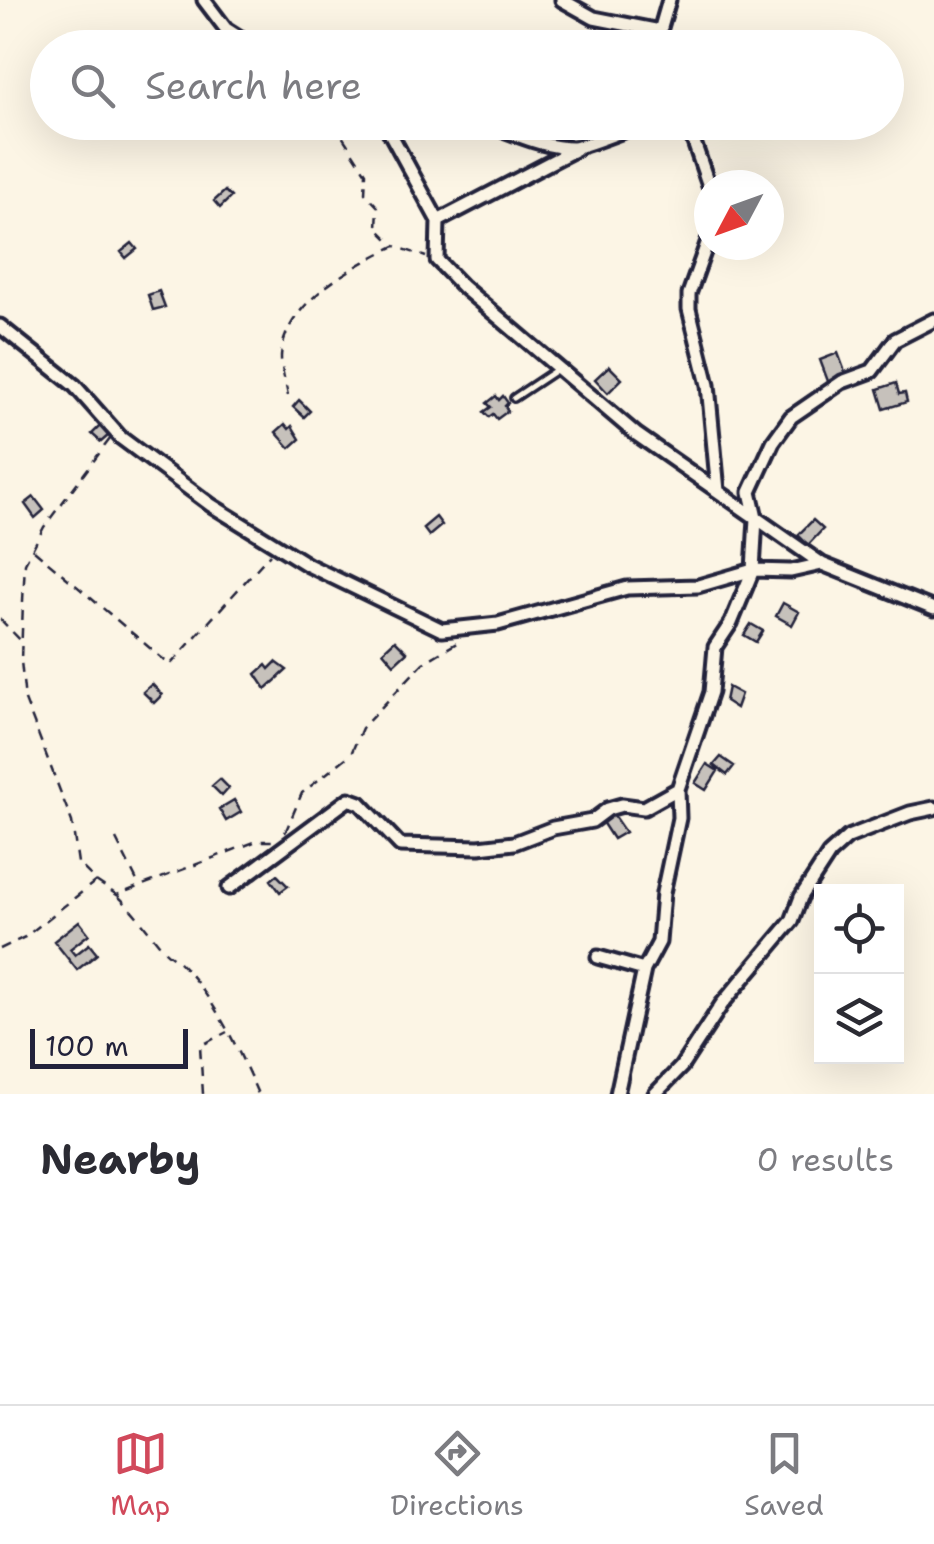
<!DOCTYPE html>
<html lang="en">
<head>
<meta charset="utf-8">
<style>
	body { margin:0; font-family:"Shantell Sans",sans-serif; background:#f2f2f3; color:#2b2b33 }
	.controls { position:absolute; right:30px; bottom:30px; display:grid; overflow:hidden; border-radius:0px; box-shadow:0 10px 40px #0002 }
	.controls button { width:90px; height:90px; display:grid; place-items:center; padding:0; border:0; border-bottom:2px solid #e1e1e2; background:#fff; color:#2b2b33; font:50px sans-serif }
	.compass { position:absolute; left:694px; top:170px; width:90px; height:90px; border-radius:50%; background:#fff; box-shadow:0 10px 40px #0002; rotate:229deg }
	.scale { position:absolute; left:30px; bottom:25px; width:158px; box-sizing:border-box; padding-left:10px; border:5px solid #22223b; border-top:0; font-size:28px; line-height:35px; white-space:nowrap; color:#22223b; -webkit-text-stroke:8px #fcf5e5; paint-order:stroke }
	.list { margin:0; padding:0; list-style:none }
	h2 { display:flex; justify-content:space-between; align-items:center; height:130px; margin:0; padding:0 40px; font-size:42px }
	h2 small { font-size:32px; font-weight:400; color:#7c7c81 }
	.icon { flex:none; width:55px; height:55px; fill:none; stroke:currentColor; stroke-width:2; stroke-linecap:round; stroke-linejoin:round }
	.map { position:relative; flex:none; width:934px; height:1094px; overflow:hidden }
	.search { position:absolute; background:#fff; box-shadow:0 10px 40px #0002; left:30px; right:30px; top:30px; height:110px; display:flex; align-items:center; gap:25px; box-sizing:border-box; padding:0 35px; border-radius:55px; color:#7c7c81; font-size:38px }
	.sheet { height:310px; background:#fff }
	nav { display:flex; justify-content:space-around; align-items:center; box-sizing:border-box; height:140px; border-top:2px solid #e1e1e2; background:#fff; font-size:28px; color:#7c7c81 }
	nav a { display:grid; justify-items:center; gap:5px }
	nav .on { color:#d1495b }
	.map>svg:first-child { display:block }
</style>
</head>
<body>
<div class="map">
<svg width="934" height="1094" viewBox="0 0 934 1094">
	<rect width="100%" height="100%" fill="#fcf5e5"/>
	<filter id="ink" filterUnits="userSpaceOnUse"><feTurbulence type="fractalNoise" baseFrequency=".01" numOctaves="2"/><feDisplacementMap in="SourceGraphic" scale="20" xChannelSelector="R" yChannelSelector="G"/><feConvolveMatrix kernelMatrix="1 2 1 2 8 2 1 2 1" color-interpolation-filters="sRGB"/></filter>
	<g filter="url(#ink)">
		<path fill="#c6c1bb" stroke="#22223b" stroke-width="2.5" d="M225,191L231,197L220,208L214,201Z
			M132,243L137,249L126,258L121,252Z
			M159,291L165,307L153,310L148,295Z
			M838,353L847,377L829,384L820,360Z
			M609,366L622,379L608,393L595,379Z
			M896,383L899,394L905,393L907,402L884,409L878,389Z
			M496,396L499,400L503,396L508,403L505,406L508,411L497,419L493,414L489,417L484,412L491,407L487,403Z
			M299,400L310,411L304,417L293,407Z
			M285,424L289,429L292,426L300,439L290,448L276,432Z
			M101,425L109,435L101,442L92,434Z
			M34,497L44,510L35,518L25,504Z
			M436,517L442,525L429,536L423,528Z
			M813,520L823,529L808,545L798,535Z
			M783,603L799,612L792,625L776,616Z
			M751,624L763,631L756,642L744,635Z
			M395,640L407,652L394,664L383,651Z
			M276,662L287,670L266,689L256,674L266,665L269,669Z
			M152,684L162,695L154,703L143,692Z
			M728,687L741,694L736,708L725,701Z
			M721,757L734,766L727,775L714,765Z
			M707,764L718,771L706,790L695,783Z
			M220,779L229,788L222,796L212,786Z
			M234,800L241,812L226,821L219,809Z
			M611,812L625,832L613,839L600,819Z
			M277,875L288,886L280,892L271,880Z
			M79,921L89,934L70,949L75,955L89,944L97,954L77,970L54,941Z"/>
		<g fill="none" stroke-linecap="round" stroke-linejoin="round">
			<defs>
				<path id="lane" d="M514,398L556,370"/>
				<path id="street" d="M204,0L226,29L256,48
					M562,0L594,18L660,31L661,48
					M660,31L669,0
					M384,122L438,221L437,260L463,287L636,434L822,564L934,609
					M481,122C510,131 542,148 573,148C581,148 633,127 647,122
					M687,122L709,186
					M438,221L576,149
					M709,238L689,294V309L708,385L718,491
					M0,326L75,386L121,438L211,505L308,565L442,630L498,624L627,588L698,586L753,570
					M822,564L791,571L753,570L756,518L750,492L773,442L791,417L842,382L872,371L895,340L934,320
					M229,888L349,799L360,803L400,845L479,847L514,843L553,828L592,821L608,809L622,805L644,808L678,789L711,692L715,647L731,623L753,570
					M598,957L644,970L659,942L663,893L679,818L678,789
					M617,1094L644,970
					M655,1094L681,1067L722,1004L792,921L801,897L829,854L848,837L910,813L934,808"/>
			</defs>
			<use href="#lane" stroke="#22223b" stroke-width="12"/>
			<use href="#street" stroke="#22223b" stroke-width="19"/>
			<path stroke="#22223b" stroke-width="2.5" stroke-dasharray="10 8" stroke-linecap="butt" d="M333,122L366,173L365,193L378,207L377,228L393,244
				M288,396C286,384 281,369 281,357C283,304 353,266 395,246L426,257
				M34,550L170,665L270,554
				M0,619L23,643
				M285,833L302,793L351,754L362,728L423,663L460,641
				M116,839L139,885
				M96,881L117,895L257,841H273
				M118,896C136,913 148,931 164,950C169,956 177,959 182,965C215,1000 239,1050 258,1094
				M0,949L25,937L96,881L78,863L72,822L25,700L21,661L23,601L25,563L44,527L110,439
				M203,1094L200,1046L227,1032"/>
			<use href="#lane" stroke="#fcf5e5" stroke-width="5"/>
			<use href="#street" stroke="#fcf5e5" stroke-width="11"/>
		</g>
	</g>
</svg>
<div class="controls">
<button><svg class="icon" aria-label="locate" viewBox="0 0 24 24"><circle cx="12" cy="12" r="6"/><path d="M12 2v4M12 18v4M2 12h4M18 12h4"/></svg></button>
<button><svg class="icon" aria-label="layers" viewBox="0 0 24 24"><path d="M12 4l9 5-9 5-9-5zM3 14l9 5 9-5"/></svg></button>
</div>
<svg class="compass" viewBox="-18 -18 36 36"><path d="M0-13l5 13h-10z" fill="#e53935"/><path d="M0 13l5-13h-10z" fill="#7c7c81"/></svg>
<div class="scale">100 m</div>
<div class="search"><svg class="icon" aria-label="search" viewBox="0 0 24 24"><circle cx="10" cy="10" r="6"/><path d="M15 15l6 6"/></svg>Search here</div>
</div>
<section class="sheet">
<h2>Nearby<small>0 results</small></h2>
<ul class="list">
</ul>
</section>
<nav>
<a class="on"><svg class="icon" aria-label="map" viewBox="0 0 24 24"><path d="M3 6l6-2 6 2 6-2v14l-6 2-6-2-6 2zM9 4v14M15 6v14"/></svg>Map</a>
<a><svg class="icon" aria-label="directions" viewBox="0 0 24 24"><path d="M12 3l9 9-9 9-9-9zM9 14v-3h6M13 9l2 2-2 2"/></svg>Directions</a>
<a><svg class="icon" aria-label="saved" viewBox="0 0 24 24"><path d="M7 4h10v16l-5-4-5 4z"/></svg>Saved</a>
</nav>
</body>
</html>
